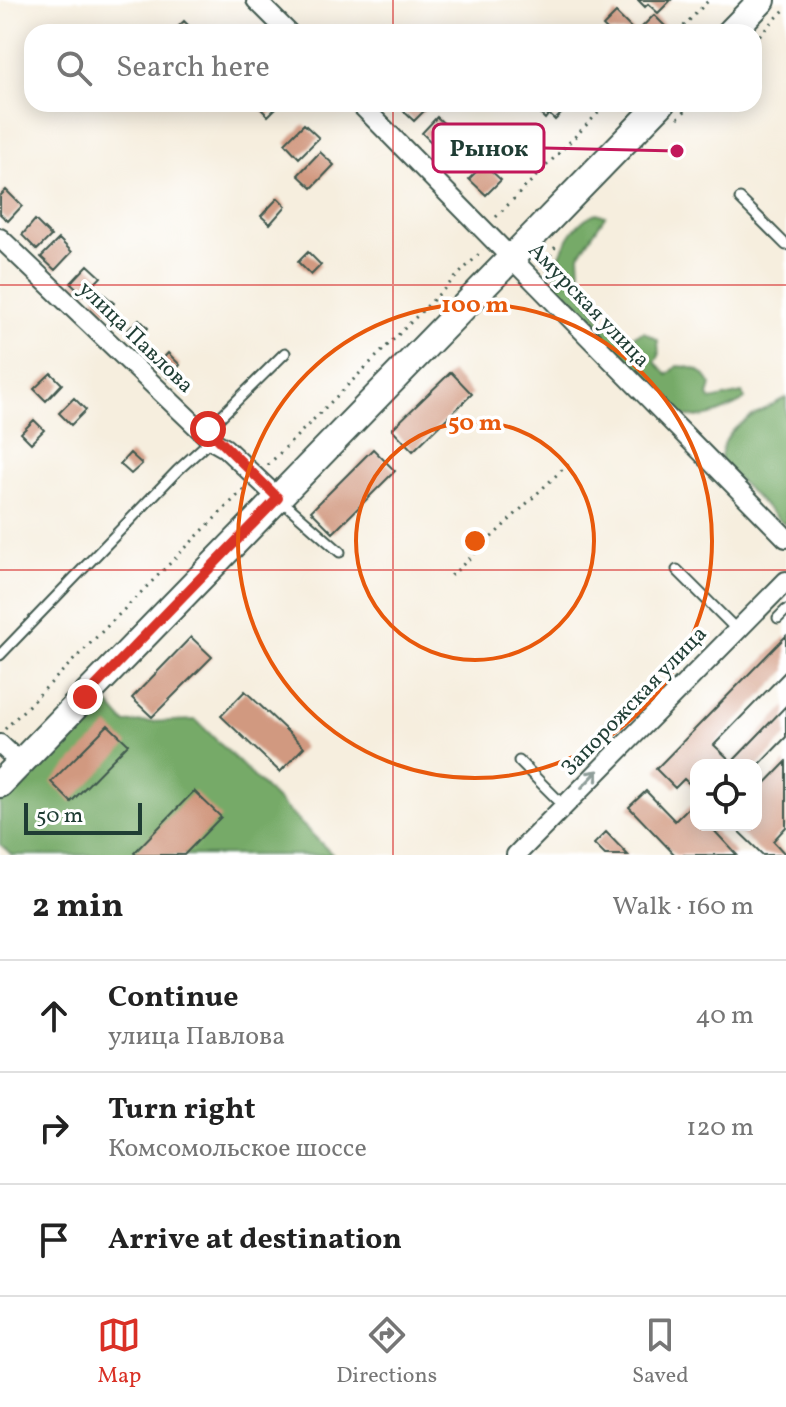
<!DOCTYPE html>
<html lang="en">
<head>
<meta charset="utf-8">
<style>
	body { margin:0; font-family:Vollkorn,serif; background:#f2f2f2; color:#222 }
	.controls { position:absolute; right:24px; bottom:24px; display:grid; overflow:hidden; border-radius:16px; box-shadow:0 4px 20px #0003 }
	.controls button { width:72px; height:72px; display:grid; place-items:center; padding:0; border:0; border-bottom:2px solid #e0e0e0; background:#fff; color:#222; font:40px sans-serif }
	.scale { position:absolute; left:24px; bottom:20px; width:118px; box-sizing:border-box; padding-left:8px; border:4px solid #1f3d34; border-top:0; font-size:22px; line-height:28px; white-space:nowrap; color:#1f3d34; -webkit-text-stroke:6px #fff; paint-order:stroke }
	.stop { position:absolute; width:24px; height:24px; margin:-18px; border:6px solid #d93025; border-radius:50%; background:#fff }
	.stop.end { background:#d93025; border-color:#fff; box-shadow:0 2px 8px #0008 }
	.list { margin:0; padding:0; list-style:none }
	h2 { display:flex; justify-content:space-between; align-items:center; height:104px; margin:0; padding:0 32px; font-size:34px }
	h2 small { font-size:26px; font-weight:400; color:#767676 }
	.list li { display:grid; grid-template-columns:52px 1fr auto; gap:24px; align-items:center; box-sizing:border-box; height:112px; padding:0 32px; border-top:2px solid #e0e0e0 }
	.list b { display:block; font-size:30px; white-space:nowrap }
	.list p { margin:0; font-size:26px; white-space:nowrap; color:#767676 }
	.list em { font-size:26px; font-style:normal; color:#767676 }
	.icon { flex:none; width:44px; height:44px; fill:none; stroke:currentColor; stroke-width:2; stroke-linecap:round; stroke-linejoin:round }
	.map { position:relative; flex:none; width:786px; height:855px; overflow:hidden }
	.search { position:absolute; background:#fff; box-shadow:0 4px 20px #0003; left:24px; right:24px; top:24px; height:88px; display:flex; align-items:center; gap:20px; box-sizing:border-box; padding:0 28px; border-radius:24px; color:#767676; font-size:30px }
	.sheet { height:440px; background:#fff }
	nav { display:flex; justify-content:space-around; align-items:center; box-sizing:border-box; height:112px; border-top:2px solid #e0e0e0; background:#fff; font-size:22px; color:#767676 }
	nav a { display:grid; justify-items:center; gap:4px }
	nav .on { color:#d93025 }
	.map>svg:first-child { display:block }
</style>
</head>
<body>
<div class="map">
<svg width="786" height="855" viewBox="0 0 786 855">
	<rect width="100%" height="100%" fill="#fff"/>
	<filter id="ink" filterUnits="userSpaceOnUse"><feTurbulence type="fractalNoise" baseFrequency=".0125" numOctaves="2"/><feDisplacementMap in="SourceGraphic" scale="16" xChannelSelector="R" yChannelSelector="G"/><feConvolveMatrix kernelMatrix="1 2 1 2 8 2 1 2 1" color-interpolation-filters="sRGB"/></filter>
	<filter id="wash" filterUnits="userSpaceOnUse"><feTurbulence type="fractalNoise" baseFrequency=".006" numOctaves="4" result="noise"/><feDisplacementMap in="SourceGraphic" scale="32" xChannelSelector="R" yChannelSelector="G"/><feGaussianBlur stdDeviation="1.8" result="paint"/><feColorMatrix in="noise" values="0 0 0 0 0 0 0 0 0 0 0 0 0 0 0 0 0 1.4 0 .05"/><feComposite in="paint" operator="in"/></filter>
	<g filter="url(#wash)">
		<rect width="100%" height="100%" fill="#f6eede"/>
		<path fill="#76aa67" stroke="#4a744e" stroke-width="2" d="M597,213L605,216L579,255L581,287L604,325L630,337L644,332L658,340L659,356L655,362L668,375L677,366C695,367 702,369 711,385L708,396L711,400L742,393L745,399L741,402C720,413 702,422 678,414L561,299C559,292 555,282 555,274C558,252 575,219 597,213Z
			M786,397V524L781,522L721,463C719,426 758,414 786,397Z
			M100,694L125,723L196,720L333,855H12L0,844V794Z"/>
		<g id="blocks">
			<path fill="#d19980" d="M638,0H671L658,13L648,4L645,7Z
				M616,13L635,32H609L603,26Z
				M654,15L668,29L665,32H637Z
				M184,21L195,32H173Z
				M262,104H280L268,116L259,107Z
				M400,104H427L429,106L414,121L398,106Z
				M544,104H571L555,120L549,114L545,119L537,111Z
				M437,117L457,136L441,152L422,133Z
				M304,124L319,138L299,158L285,143Z
				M320,152L334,165L312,188L298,175Z
				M484,164L501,180L486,195L469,179Z
				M6,190L22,206L8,221L0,214V196Z
				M278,198L286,206L270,224L261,216Z
				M35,220L51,236L37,250L22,235Z
				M59,239L72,252L55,270L41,257Z
				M308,252L321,265L311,275L298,262Z
				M88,265L101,277L84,295L71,283Z
				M100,291L114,303L104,314L91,302Z
				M139,319L148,328L137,339L128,330Z
				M168,353L180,365L168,378L156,366Z
				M451,372L472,394L413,451L392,429Z
				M51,373L62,384L46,401L34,389Z
				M74,398L86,410L71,425L59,413Z
				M34,420L44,430L31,443L21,433Z
				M373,449L395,471L333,533L311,511Z
				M130,453L142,464L131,474L120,464Z
				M786,636V671L714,745L732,762L786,706V737L756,768V765H696V790L684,779L675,788L656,769Z
				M191,637L212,657L152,717L132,698Z
				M245,691L304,747L280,772L221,716Z
				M108,725L128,744L71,802L51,782Z
				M786,762V827L773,841L786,855H763L732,825H756V793Z
				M194,791L221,817L184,855H136L134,853Z
				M646,791L675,821L690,806L696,812V825H709L737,855H675L629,807Z
				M606,832L628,855H605L594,844Z"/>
		</g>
	</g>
	<g filter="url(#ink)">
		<use href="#blocks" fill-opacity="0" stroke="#3f584e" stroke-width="2"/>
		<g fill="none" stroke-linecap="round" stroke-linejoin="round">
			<defs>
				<path id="service" d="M740,199L786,245
					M214,436L208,429L285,353
					M281,500L340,552
					M677,570L736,629
					M778,618L786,610
					M0,655L178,470L211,440
					M519,761L564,806"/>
				<path id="minor" d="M256,0L288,32
					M360,104L786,538
					M0,238L211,440L225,448L278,498
					M0,744L20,763
					M516,855L786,581"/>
				<path id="secondary" d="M731,32L762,0
					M0,784L661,104"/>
			</defs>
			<use href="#service" stroke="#3f584e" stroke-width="13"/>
			<use href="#minor" stroke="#3f584e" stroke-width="22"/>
			<use href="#secondary" stroke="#3f584e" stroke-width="30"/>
			<path stroke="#3f584e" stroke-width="3" stroke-dasharray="2 6" stroke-linecap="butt" d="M678,32L709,0
				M754,41L786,8
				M678,118L692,104
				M496,217L607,104
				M547,271L548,260L558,242
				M268,465L483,250
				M451,576L568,464
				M5,729L245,488"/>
			<use href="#service" stroke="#fff" stroke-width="9"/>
			<use href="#minor" stroke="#fff" stroke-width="18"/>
			<use href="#secondary" stroke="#fff" stroke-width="26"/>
		</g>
		<defs><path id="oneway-shaft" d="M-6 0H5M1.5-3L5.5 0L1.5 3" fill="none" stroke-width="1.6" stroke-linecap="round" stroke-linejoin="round" transform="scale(2)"/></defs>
		<use stroke="#8f9e9a" href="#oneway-shaft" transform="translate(590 779) rotate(-46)"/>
	</g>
	<g fill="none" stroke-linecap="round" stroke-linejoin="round" filter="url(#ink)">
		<path stroke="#d93025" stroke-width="10" d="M85,697L278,498L208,429"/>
	</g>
	<path fill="none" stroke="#d62828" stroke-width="2" stroke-opacity="0.55" d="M393,0V32M393,104V855M0,285H786M0,570H786"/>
	<g fill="none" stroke="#e8590c" stroke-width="4">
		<circle cx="475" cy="541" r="119"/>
		<circle cx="475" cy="541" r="237"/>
	</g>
	<g text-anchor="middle" stroke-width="7" stroke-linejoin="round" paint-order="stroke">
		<g font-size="22" fill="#1f3d34" stroke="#fff">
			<text transform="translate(590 304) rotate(46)" y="8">Амурская улица</text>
			<text transform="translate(137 336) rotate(44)" y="8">улица Павлова</text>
			<text transform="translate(633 700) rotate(-46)" y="8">Запорожская улица</text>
		</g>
	</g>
	<circle cx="475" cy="541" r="12" fill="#e8590c" stroke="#fff" stroke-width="4"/>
	<g font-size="24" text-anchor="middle" font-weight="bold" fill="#e8590c" stroke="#fff" stroke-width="7" stroke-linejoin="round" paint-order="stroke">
		<text x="475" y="312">100 m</text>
		<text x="475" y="430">50 m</text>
	</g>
	<path fill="none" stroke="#c2185b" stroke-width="3" d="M677 151L544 148"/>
	<circle fill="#c2185b" stroke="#fff" stroke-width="3" cx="677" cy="151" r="8"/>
	<rect fill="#fff" stroke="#c2185b" stroke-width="3" x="433" y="124" width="111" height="48" rx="8"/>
	<g font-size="24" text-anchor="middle" font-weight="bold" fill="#1f3d34">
		<text x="489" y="156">Рынок</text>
	</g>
</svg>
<div class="controls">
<button><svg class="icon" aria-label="locate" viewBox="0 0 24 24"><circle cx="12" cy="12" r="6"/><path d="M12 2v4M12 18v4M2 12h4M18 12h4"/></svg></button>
</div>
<div class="scale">50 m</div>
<div class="stop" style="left:208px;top:429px"></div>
<div class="stop end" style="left:85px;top:697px"></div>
<div class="search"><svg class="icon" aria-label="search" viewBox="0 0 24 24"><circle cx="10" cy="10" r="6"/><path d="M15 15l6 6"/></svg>Search here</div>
</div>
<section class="sheet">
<h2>2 min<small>Walk · 160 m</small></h2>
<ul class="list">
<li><svg class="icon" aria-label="ahead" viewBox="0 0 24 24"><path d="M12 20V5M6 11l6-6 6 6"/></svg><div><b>Continue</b><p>улица Павлова</p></div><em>40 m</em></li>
<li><svg class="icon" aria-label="right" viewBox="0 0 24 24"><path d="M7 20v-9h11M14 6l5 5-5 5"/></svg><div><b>Turn right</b><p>Комсомольское шоссе</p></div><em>120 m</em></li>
<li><svg class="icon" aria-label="arrive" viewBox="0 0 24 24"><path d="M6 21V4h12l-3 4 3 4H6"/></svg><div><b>Arrive at destination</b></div></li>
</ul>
</section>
<nav>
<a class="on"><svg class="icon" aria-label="map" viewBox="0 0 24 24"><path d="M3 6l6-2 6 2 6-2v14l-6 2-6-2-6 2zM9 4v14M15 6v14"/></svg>Map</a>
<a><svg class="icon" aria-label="directions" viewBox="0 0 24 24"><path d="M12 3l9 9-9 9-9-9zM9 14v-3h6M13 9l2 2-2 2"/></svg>Directions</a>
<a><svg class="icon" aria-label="saved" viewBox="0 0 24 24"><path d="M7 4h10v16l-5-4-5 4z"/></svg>Saved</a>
</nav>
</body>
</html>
